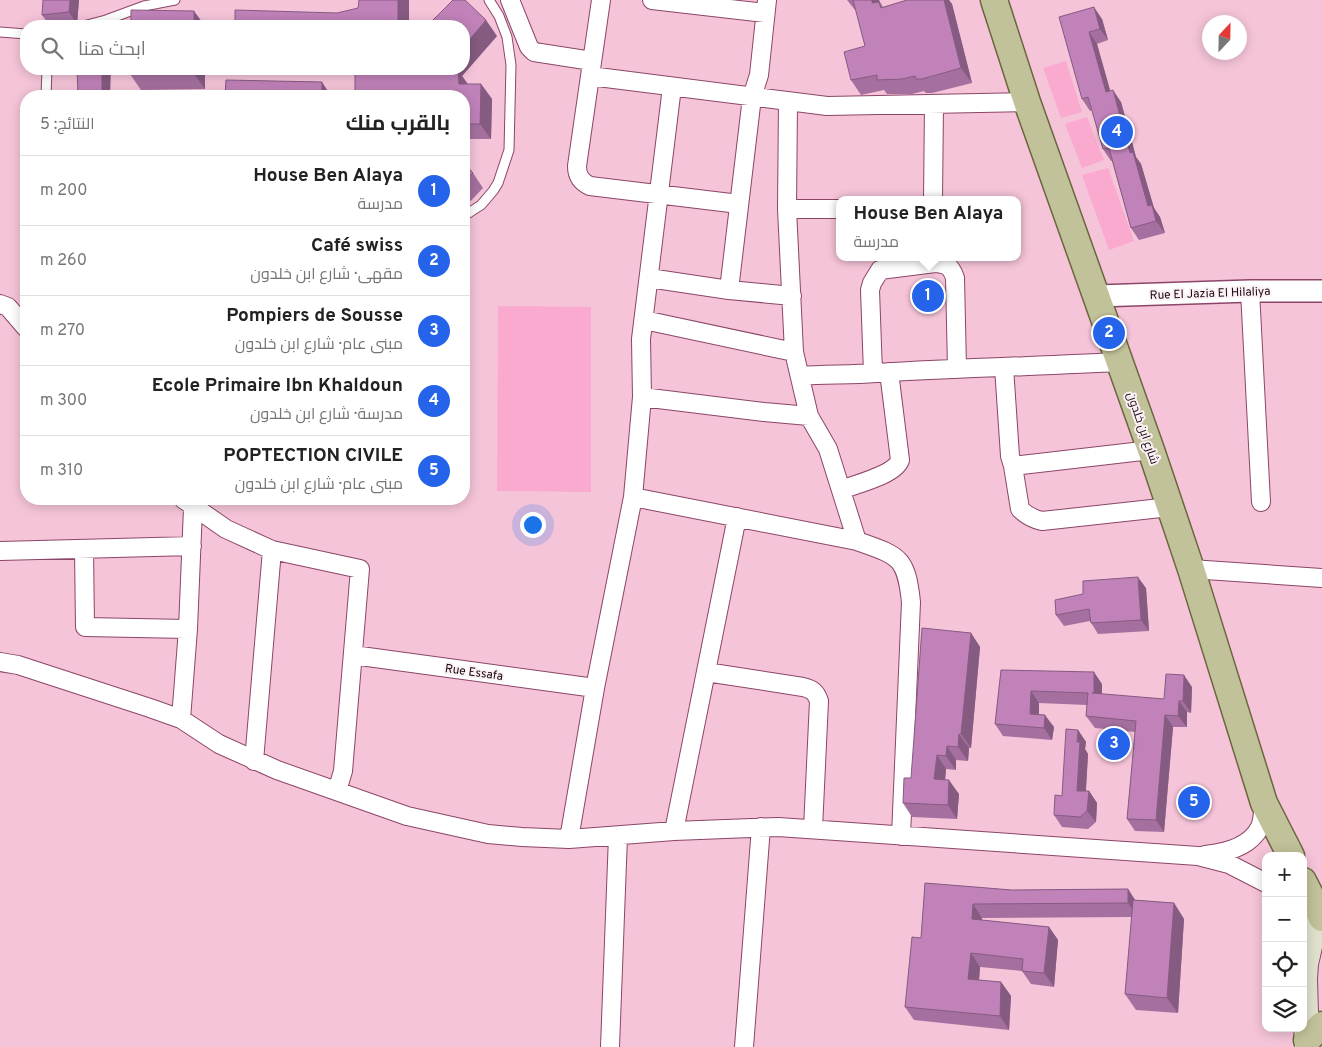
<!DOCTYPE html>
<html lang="ar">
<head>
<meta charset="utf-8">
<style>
	body { margin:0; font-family:Overpass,Cairo,sans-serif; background:#f2f2f2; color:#222; direction:rtl }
	.controls { position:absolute; right:15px; bottom:15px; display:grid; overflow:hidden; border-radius:10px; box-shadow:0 2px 12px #0003 }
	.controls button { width:45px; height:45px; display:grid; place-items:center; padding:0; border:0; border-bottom:1px solid #e0e0e0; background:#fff; color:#222; font:25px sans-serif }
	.compass { position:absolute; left:1202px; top:15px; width:45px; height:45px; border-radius:50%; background:#fff; box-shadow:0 2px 12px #0003; rotate:22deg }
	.you { position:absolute; left:532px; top:524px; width:18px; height:18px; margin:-12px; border:4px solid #fff; border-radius:50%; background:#1a73e8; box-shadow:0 0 0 8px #1a73e833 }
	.badge { display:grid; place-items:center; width:32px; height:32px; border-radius:50%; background:#2563eb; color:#fff; font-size:16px; font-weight:700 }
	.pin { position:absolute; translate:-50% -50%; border:2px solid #fff; box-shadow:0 1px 5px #0006 }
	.popup { position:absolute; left:836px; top:196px; width:185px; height:65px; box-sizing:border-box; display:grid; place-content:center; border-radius:10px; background:#fff; filter:drop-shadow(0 1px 4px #0005); font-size:16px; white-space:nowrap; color:#767676 }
	.popup b { font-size:19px; color:#222 }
	.popup::after { content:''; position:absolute; left:50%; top:100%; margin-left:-10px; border:10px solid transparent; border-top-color:#fff }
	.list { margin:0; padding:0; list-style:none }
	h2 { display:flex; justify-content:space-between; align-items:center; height:65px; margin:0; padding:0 20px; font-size:21px }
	h2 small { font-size:16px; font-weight:400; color:#767676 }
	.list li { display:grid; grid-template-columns:32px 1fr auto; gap:15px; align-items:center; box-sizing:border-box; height:70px; padding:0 20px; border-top:1px solid #e0e0e0 }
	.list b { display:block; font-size:19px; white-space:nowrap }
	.list p { margin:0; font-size:16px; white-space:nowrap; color:#767676 }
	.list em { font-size:16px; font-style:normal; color:#767676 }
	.icon { flex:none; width:28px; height:28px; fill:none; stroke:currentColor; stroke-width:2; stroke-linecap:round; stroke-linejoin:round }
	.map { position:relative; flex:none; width:1322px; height:1047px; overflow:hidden; direction:ltr }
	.search { position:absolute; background:#fff; box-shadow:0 2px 12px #0003; left:20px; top:20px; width:450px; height:55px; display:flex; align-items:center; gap:12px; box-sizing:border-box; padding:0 18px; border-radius:20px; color:#767676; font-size:19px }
	.panel { position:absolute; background:#fff; box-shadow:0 2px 12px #0003; left:20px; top:90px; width:450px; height:415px; border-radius:20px; direction:rtl }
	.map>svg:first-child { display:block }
</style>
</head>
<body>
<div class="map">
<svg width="1322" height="1047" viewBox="0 0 1322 1047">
	<rect width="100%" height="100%" fill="#f5c4d9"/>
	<path fill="#faaace" d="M1066,61L1082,112L1061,118L1043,68Z
		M1087,117L1104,160L1082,168L1065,124Z
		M1108,168L1134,241L1109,250L1082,175Z
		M498,306L591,307V492L497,491Z"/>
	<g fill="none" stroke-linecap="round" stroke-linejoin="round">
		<defs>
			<path id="service" d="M83,26L106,20L144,6L175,0
				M0,32L26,34
				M46,96L47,69
				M464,216L481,205L493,191L498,183L509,150L511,65L507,37L499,16L489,0"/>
			<path id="minor" d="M510,0L529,47L534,52L592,61
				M601,0L577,166C577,176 581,182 590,186L739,204
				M652,0L765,13
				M590,76L827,106L1027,102
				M672,87L641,339L642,397L764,412L809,416
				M788,102L787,209L794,352L809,416L828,449L857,541
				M933,200L934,104
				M787,209H839
				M935,257V263C947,264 951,266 955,278L957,368
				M649,278L729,290L792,296
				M729,290L752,97L759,75L767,0
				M1250,291L1261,502
				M0,304L8,307L26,328
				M644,320L794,352
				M1004,367L1010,456L1013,466L1151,450
				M873,373L870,290L872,283L880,270L935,263
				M800,376C825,374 850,375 876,373C958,368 1039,366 1121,362
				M1013,466L1020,509C1026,515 1033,519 1042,521L1170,507
				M841,490C856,484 895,475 900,460L889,372
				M633,497L857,541C899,556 906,556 911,602L901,836
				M183,499L226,529L272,550L360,569L343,771L337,791
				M84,549L85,627L188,629
				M0,551L192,546
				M1191,569L1322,578
				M353,655L595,688
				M0,662L18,665L150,708L181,719L219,744L277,770L407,816L488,834L522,837L569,839L674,831L778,827L1198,856L1229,864L1266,883
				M706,672L803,687C812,689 816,692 819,701L813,829
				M181,719L188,629L193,508
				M254,761L272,550
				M674,831L737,517
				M569,839L595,688L633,497L642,397
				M1205,855C1225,853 1250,847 1260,827C1263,820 1263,811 1264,803
				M610,1047L618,836
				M744,1047L761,827"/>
			<path id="tertiary" d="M1097,296L1250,291H1322"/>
			<path id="secondary" d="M1307,1047L1305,979L1306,964L1318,911"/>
			<path id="primary" d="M994,0L1027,102L1151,450L1191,569L1264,803L1291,856
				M1303,881L1322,918
				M1307,1040L1322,1025"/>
		</defs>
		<use href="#service" stroke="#8c4568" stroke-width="11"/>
		<use href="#minor" stroke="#8c4568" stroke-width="20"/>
		<use href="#tertiary" stroke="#8c4568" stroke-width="24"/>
		<use href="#secondary" stroke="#8c4568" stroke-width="26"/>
		<use href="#primary" stroke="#6c653e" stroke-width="29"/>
		<use href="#service" stroke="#fff" stroke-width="9"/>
		<use href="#minor" stroke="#fff" stroke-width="18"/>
		<use href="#tertiary" stroke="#fff" stroke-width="21"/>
		<use href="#secondary" stroke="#e0e1cc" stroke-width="24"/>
		<use href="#primary" stroke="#c1c29a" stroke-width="26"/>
	</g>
	<path fill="#a5709f" d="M79,0L77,24L50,26L42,15Z
		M847,0H879L883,7L907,0H949L952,4L972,83L932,93H926L924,91L912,94H887L884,90L861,95L851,80L865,46L856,10H855Z
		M1059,17L1102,19L1108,40L1097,44L1110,91L1121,102L1136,157L1141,164L1154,208L1160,217L1165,233L1139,240L1131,228L1112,161H1111L1103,149L1092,110L1090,111L1082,99Z
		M497,36L462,76L468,84H481L492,99L491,139H464V96L355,69Z
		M130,69H205V89L141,90L130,74Z
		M464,163L473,173L483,188L464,208Z
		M1146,588L1149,631L1098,634L1090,621L1064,626L1056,615Z
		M971,633L980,647L971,748H969L968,761L956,760V770L946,769L945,780L959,794L957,819L912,817L903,803L911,778Z
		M1001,670L1102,684V694L1164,699L1192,687L1191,713L1187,712V727H1173L1164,832L1135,831L1127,819L1135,732L1095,728L1086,716L1087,705L1039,703V715L1054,727L1052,740L1003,736L995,724Z
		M1078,730L1086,742L1085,749L1088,754L1086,791H1089L1097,803L1096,822L1088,829L1062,827L1054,815L1062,796Z
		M925,883L1012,890L1128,889L1135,900L1174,903L1184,919L1178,1013L1136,1010L1125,994L1132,917L982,918V920L1049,927L1058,940L1054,987L1031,984L1022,971L980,967L979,980L1001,982L1011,996L1009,1030L914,1020L905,1007L921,938Z"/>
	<path fill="#865b82" d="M70,0H79L77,24L69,12Z
		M398,0H409V26L398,24Z
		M872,0H879L883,18L872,3Z
		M943,0H949L952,4L972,83L961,68Z
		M1094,7L1102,19L1108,40L1100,29Z
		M194,11L205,26H194Z
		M486,20L497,36L462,76L469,86L459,84L455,69H464V46Z
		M1089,32L1097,44L1114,104L1106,92Z
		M102,69H111L110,96H102Z
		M194,69H205V89L194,74Z
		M322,82L331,96H322Z
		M481,84L492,99L491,139L480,124Z
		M1113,90L1121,102L1136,157L1141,164L1154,208L1160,217L1165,233L1156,221L1148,206L1130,153Z
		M1138,577L1146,588L1149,631L1141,620Z
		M971,633L980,647L971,748L961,734Z
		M1094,672L1102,684V705L1094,693Z
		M1184,675L1192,687L1191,713L1183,701Z
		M1031,691L1039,703V726L1030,714Z
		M1179,701L1187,712V727L1178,716Z
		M1045,715L1054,727L1052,740L1044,728Z
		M1165,715L1173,727L1164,832L1156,820Z
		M1078,730L1086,742L1085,749L1088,754L1085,802L1077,791Z
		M959,734L969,748L968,761L958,747Z
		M947,746L956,760V770L946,756Z
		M937,755L946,769L944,793L934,779Z
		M949,780L959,794L957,819L948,805Z
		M1089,791L1097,803L1096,822L1087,811Z
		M1128,889L1137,903L1138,917L1128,903Z
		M1174,903L1184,919L1178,1013L1167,998Z
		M973,904L982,918V933L972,919Z
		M1049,927L1058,940L1054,987L1044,973Z
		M971,953L980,967L978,993L968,979Z
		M1001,982L1011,996L1009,1030L1000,1016Z"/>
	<path fill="#c082b9" stroke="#865b82" d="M43,0H70L69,12L42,15Z
		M359,0H398V24L411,22L415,26H235V10L337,13L358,8Z
		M453,0H465L486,20L464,46V26H427Z
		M853,0H872V3L879,2L881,8L907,0H944L961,68L922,79H916L915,76L902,79L877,80V75L851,80L844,52L865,46Z
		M1094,7L1100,29L1089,32L1106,92L1113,90L1130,153L1133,152L1148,206L1152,205L1156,221L1131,228L1109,148L1103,149L1088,97L1082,99L1059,17Z
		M131,10L194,11V26H131Z
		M77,69H102V96H78Z
		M130,69H194V74H130Z
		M355,69H457L458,70L459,84H481L480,124H464V96H355Z
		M226,80L322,82V96H225Z
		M464,163L473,173L464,182Z
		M1138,577L1141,620L1091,623L1089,609L1056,615L1055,600L1083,594V581Z
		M922,628L971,633L961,734H959L958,747L947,746L946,756L937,755L934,779L949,780L948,805L903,803L904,778H911Z
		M1001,670L1094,672V693H1092L1164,699L1166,674L1184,675L1183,701H1179L1178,716L1165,715L1156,820L1127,819L1136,721L1086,716L1088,693L1031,691L1030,714L1045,715L1044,728L995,724Z
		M1066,729L1078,730L1077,742H1080L1077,791H1089L1087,811L1080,817L1054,815L1055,795L1062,796Z
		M925,883L1012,890L1128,889V903L973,904L972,919L1049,927L1044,973L1022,971L1023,959L971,953L968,979L1001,982L1000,1016L905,1007L912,937L921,938Z
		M1133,900L1174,903L1167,998L1125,994Z"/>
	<g text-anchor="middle" stroke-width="4" stroke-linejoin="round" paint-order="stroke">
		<g font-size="12" fill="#1c0310" stroke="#fbf2f5">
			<text transform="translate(1210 293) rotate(-2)" y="4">Rue El Jazia El Hilaliya</text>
			<text transform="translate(1143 428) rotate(71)" y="4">شارع ابن خلدون</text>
			<text transform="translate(474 672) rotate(8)" y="4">Rue Essafa</text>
		</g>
	</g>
</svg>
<div class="controls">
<button>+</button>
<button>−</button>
<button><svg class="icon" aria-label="locate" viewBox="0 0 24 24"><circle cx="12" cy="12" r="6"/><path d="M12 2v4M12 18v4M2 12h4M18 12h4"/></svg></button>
<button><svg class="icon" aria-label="layers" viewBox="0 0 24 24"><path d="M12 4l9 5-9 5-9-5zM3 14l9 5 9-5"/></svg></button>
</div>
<svg class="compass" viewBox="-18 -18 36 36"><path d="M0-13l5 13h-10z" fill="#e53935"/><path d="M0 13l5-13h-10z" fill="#767676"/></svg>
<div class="you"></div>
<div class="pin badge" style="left:928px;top:296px">1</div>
<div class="popup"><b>House Ben Alaya</b>مدرسة</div>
<div class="pin badge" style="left:1109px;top:333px">2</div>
<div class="pin badge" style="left:1114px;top:744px">3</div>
<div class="pin badge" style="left:1117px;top:132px">4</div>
<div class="pin badge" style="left:1194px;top:802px">5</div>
<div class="search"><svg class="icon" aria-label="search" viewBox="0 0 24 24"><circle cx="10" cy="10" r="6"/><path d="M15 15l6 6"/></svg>ابحث هنا</div>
<section class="panel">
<h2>بالقرب منك<small>النتائج: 5</small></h2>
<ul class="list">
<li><span class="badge">1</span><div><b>House Ben Alaya</b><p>مدرسة</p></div><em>200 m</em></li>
<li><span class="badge">2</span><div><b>Café swiss</b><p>مقهى · شارع ابن خلدون</p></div><em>260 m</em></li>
<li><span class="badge">3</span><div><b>Pompiers de Sousse</b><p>مبنى عام · شارع ابن خلدون</p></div><em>270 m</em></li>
<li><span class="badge">4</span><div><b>Ecole Primaire Ibn Khaldoun</b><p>مدرسة · شارع ابن خلدون</p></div><em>300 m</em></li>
<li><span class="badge">5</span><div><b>POPTECTION CIVILE</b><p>مبنى عام · شارع ابن خلدون</p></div><em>310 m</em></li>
</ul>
</section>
</div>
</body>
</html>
